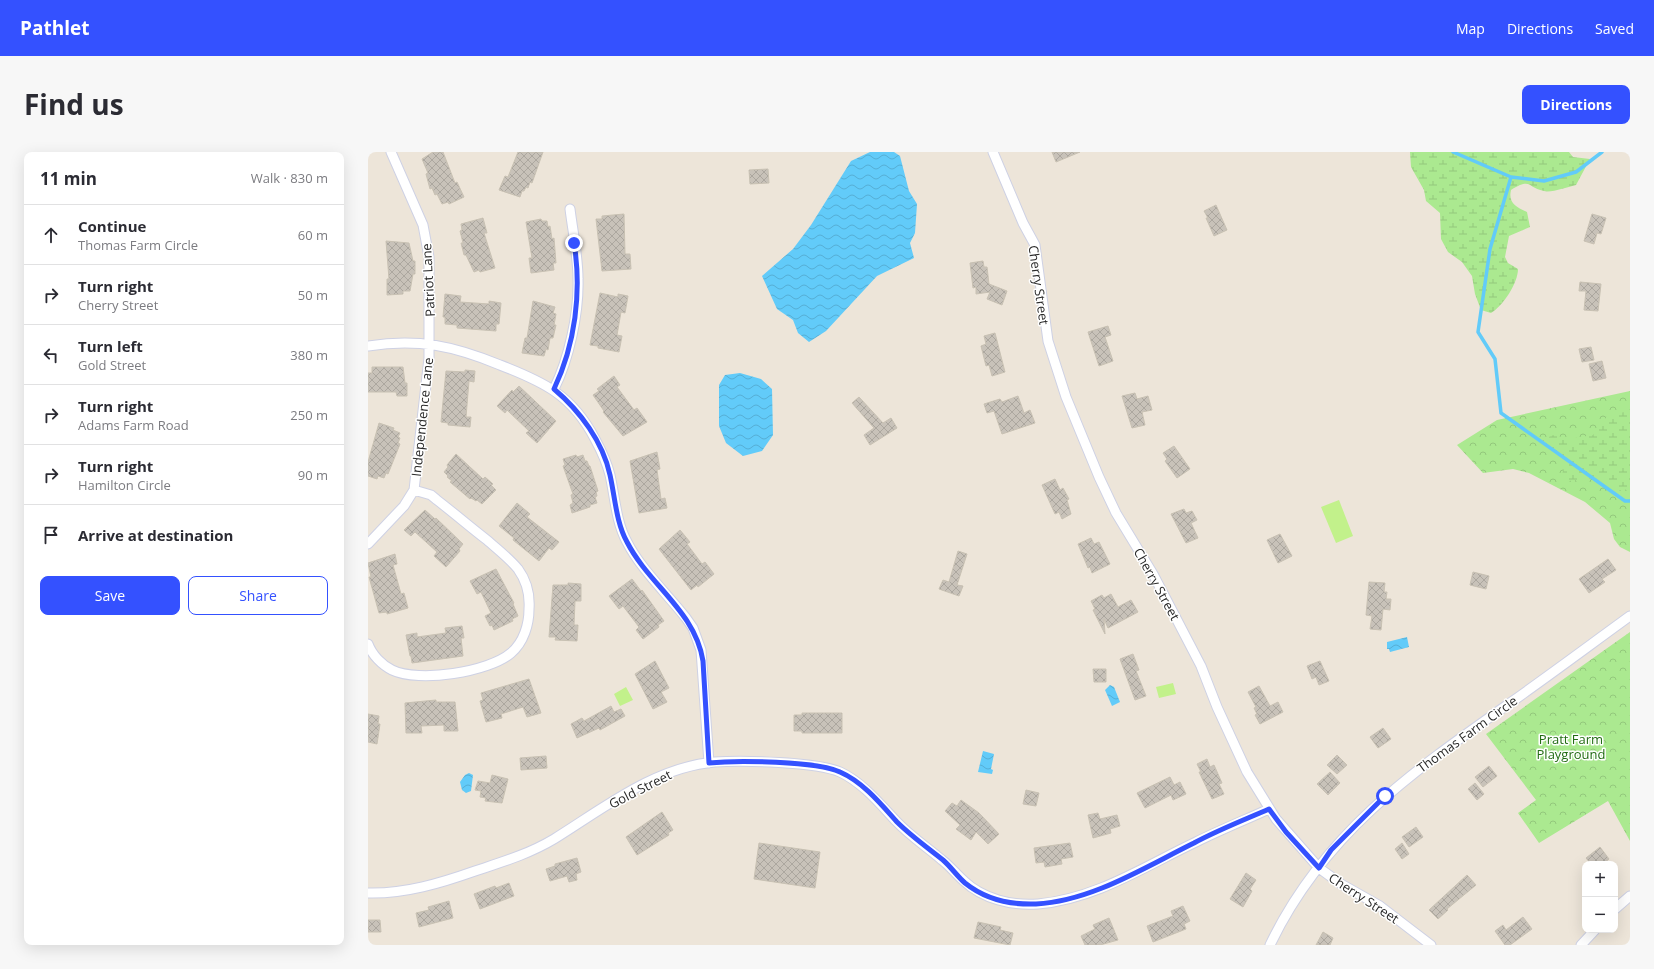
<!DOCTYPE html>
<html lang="en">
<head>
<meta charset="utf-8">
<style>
	body { margin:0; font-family:"Open Sans",sans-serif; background:#f7f7f7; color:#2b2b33 }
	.controls { position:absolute; right:12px; bottom:12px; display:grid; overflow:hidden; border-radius:8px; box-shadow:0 4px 16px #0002 }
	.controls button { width:36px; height:36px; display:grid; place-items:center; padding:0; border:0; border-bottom:1px solid #e1e1e2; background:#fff; color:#2b2b33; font:20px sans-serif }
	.stop { position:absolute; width:12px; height:12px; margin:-9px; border:3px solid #3451ff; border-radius:50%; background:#fff }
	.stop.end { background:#3451ff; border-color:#fff; box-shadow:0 1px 4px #0008 }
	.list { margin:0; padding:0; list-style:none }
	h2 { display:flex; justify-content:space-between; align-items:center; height:52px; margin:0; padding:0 16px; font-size:17px }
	h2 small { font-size:13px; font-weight:400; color:#7c7c81 }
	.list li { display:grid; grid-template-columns:26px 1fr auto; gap:12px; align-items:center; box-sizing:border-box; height:60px; padding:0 16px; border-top:1px solid #e1e1e2 }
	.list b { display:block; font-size:15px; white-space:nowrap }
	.list p { margin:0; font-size:13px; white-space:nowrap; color:#7c7c81 }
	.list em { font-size:13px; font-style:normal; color:#7c7c81 }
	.actions { display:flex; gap:8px; padding:12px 16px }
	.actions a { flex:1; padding:9px 0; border:1px solid #3451ff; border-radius:8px; text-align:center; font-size:14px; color:#3451ff }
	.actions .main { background:#3451ff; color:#fff }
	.icon { flex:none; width:22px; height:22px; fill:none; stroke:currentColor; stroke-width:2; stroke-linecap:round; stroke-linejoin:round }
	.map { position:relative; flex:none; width:1262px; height:793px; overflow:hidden; border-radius:8px }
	header { display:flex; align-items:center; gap:24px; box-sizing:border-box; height:56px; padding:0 20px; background:#3451ff; color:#fff }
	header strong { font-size:19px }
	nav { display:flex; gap:22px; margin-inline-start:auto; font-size:14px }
	.intro { display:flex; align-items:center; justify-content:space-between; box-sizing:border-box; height:96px; padding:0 24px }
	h1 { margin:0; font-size:28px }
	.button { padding:10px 18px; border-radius:8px; background:#3451ff; color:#fff; font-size:14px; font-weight:700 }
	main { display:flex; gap:24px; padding:0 24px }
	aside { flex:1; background:#fff; border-radius:8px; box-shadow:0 4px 16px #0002 }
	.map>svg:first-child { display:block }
</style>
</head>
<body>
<header>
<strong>Pathlet</strong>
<nav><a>Map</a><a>Directions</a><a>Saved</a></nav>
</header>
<div class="intro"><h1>Find us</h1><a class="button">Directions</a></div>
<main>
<aside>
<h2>11 min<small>Walk · 830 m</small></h2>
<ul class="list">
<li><svg class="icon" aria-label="ahead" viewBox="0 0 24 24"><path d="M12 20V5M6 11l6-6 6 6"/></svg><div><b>Continue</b><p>Thomas Farm Circle</p></div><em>60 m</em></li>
<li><svg class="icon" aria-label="right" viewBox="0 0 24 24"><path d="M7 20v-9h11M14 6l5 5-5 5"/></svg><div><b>Turn right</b><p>Cherry Street</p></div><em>50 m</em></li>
<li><svg class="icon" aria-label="left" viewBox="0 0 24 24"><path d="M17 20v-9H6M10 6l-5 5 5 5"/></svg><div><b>Turn left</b><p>Gold Street</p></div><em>380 m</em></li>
<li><svg class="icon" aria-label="right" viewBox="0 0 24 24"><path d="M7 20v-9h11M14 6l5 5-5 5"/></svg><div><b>Turn right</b><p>Adams Farm Road</p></div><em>250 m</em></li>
<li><svg class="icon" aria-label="right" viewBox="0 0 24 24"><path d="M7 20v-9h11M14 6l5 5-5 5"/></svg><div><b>Turn right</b><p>Hamilton Circle</p></div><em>90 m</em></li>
<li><svg class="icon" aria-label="arrive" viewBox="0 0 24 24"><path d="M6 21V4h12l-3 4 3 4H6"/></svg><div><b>Arrive at destination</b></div></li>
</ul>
<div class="actions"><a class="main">Save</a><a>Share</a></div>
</aside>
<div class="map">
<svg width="1262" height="793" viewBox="0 0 1262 793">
	<defs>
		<pattern id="forest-crowns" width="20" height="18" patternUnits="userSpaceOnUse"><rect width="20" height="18" fill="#abe990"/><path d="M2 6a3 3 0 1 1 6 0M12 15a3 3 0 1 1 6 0" fill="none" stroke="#93c87c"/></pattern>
		<pattern id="wetland-marsh" width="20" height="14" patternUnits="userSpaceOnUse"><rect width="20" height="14" fill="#abe990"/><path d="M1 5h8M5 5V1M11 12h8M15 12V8" fill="none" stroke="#93c87c"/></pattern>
		<pattern id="water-waves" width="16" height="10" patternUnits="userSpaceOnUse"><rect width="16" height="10" fill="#62cbf9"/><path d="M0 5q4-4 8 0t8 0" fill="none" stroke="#55aed5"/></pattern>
		<pattern id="building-cross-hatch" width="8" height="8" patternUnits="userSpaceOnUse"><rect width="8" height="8" fill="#c8c2b9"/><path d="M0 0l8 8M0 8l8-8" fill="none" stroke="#aca79f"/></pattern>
	</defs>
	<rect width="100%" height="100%" fill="#ede5d9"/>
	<path fill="url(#forest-crowns)" d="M1262,239V400L1252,395L1246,387L1242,371L1217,350L1161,321L1145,317L1115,321L1089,293L1129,268Z
		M1262,480V689L1240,649L1171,691L1150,661L1168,648L1118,582Z"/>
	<path fill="url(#wetland-marsh)" d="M1042,0H1201L1205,5L1222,7L1208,33C1200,35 1183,41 1176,39C1159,36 1164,25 1143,38C1140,51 1148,55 1159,60L1162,75L1141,84L1137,105L1140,111L1150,117C1150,131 1135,154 1123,161L1113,158L1107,142L1104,124L1094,110L1080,100L1073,87L1072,61L1058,49L1056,38L1043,15Z
		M1257,260L1262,261V336L1254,339L1228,326L1201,329L1194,322L1200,306L1188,301L1174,288L1185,283L1201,287L1225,283L1240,263Z"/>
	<path fill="#c2f18b" d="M971,348L985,384L968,391L953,355Z
		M805,531L808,542L791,546L788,535Z
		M258,535L265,548L252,554L246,542Z"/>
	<path fill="url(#water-waves)" d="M502,0H526L532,4L541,39L549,52L547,81L542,91L546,106L509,124L458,179L441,190L430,181L425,168L409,157L394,124L425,97L443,73L483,9Z
		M372,221L393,227L404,237L405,283L394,299L375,304L358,291L351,274V233L357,223Z
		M1039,485L1041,495L1022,500L1021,497H1019V490Z
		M742,533L746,535L752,550L744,554L737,538Z
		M615,599L626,602L623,617L625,618L624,622L610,620Z
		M101,621L105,623L103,639L98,641L94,638L92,630L97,623Z"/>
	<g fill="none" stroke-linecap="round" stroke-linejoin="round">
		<path stroke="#62cbf9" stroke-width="3.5" d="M1085,0L1143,25L1122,97L1110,180L1127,207L1133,261L1257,349H1262
			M1143,25L1176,29L1208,20L1234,0"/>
	</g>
	<path fill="url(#building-cross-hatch)" stroke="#c8c1b3" d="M65,0H75L87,31L89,30L96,45L81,52L80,50L74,52L69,42L67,43L64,36L62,37L58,22L60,21L54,7Z
		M150,0H175L164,31L162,30L160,36L158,35L156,39H154L152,45L131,38L137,24L140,25Z
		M684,0H712L688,10Z
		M400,17L401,31L382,32L381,18Z
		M848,53L859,78L846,84L838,66H840L836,59Z
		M256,62L257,102H262L263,117L234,119L228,67H234V64Z
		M1224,62L1238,66L1233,82L1229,81L1226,92L1216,89Z
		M115,66L119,81H116L127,116L112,120L111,118L106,120L98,103H96L93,91H95L92,79L94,78L93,72Z
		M173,67L174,69H179L180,75L182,74L184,87L186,86L188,111H185L186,118L163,121L161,106H164L158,70Z
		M18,89L41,91L45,109H47V122H45L42,139H35V142L19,143V127H21Z
		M615,109L616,115H619L621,132L639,139L634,153L619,147L622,140L608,142V135L605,136L602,111Z
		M1212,130L1233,132L1230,159L1216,158L1218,139H1211Z
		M232,141L250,145V142L260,144L257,161L253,160L249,183L254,184L251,200L230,196V194L222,193Z
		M77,142L93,144L92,150L121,152V149L133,151L131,172H128V179L89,176V173L77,172V165H75Z
		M165,149L187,155L185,161L188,162L186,173H188L185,186H182L180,198L178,197L176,204L154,201L157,186H159Z
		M740,174L743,183L737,185L745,209L731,214L720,180Z
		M627,181L637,220L624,224L621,213L618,214L613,194L618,192L616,184Z
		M1223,195L1226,208L1214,210L1211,197Z
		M1234,209L1238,226L1225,229L1221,212Z
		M4,215H35L37,231H39V244H29L28,240H0V221H4Z
		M97,218L107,219L106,230L101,229L98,265H103L102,275L80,273V271L73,270L78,219L97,220Z
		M246,224L252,233L249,235L266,258L269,256L279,270L255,284L235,260L236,259L225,243L231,239L229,237Z
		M151,234L188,269L169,291L158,281L161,279L139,258L137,261L129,254L144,238L145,240Z
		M767,241L769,247L780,244L784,258L774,260L777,273L764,276L754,244Z
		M650,244L656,261L662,258L667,271L634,282L626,259L619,261L616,252L632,247L634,250Z
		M491,245L515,271L523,266L529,276L502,293L496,283L506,276L484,251Z
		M11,271L26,276L25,278L32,281L30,285L32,286L30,291L32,292L20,322L18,321L16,326L10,324L9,327L0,324V310Z
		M806,294L822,317L809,326L797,309L799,307L795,301Z
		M289,300L292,317L289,318L293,347L297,346L299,356L271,361L262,309Z
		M88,302L115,327L117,325L125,332L123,333L128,338L114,352L109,348L108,349L103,346L102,347L82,330L84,329L79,325L80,324L76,320L80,315L79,313Z
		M208,303L209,305L215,303L217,309H219L221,314H222L230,339L228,340L229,344L227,345L229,351L222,353V355L204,361L202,353L205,351L203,343L205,342L195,314L197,313L195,307Z
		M687,327L692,338L695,336L701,347L699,348L703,362L694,367L691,360L687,362L674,333Z
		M149,351L162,362L159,365L191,390L184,398L181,396L171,409L145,388L146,386L131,374Z
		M816,357L818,361L824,359L829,368L823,371L830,386L818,391L803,362Z
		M57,358L67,367L68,366L95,392L91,397L92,399L78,415L66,404L69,400L47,380L43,384L36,378Z
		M312,378L322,390L319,392L334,412L337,410L346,422L330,435L329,433L323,438L291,397Z
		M912,382L924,404L910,411L899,388Z
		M723,386L726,392L731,390L742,412L724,421L722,415L720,416L710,392Z
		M590,399L599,402L589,433L595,434L591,444L571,437L575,428L581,430Z
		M27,402L29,412L25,413L33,442L36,441L40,456L19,462V460L11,461L1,425H3L0,411Z
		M1240,407L1248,418L1234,427L1237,430L1221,441L1211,427Z
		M128,417L146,451L145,452L150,464L144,467L145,469L126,478L124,473L122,474L117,464L123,461L113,440L109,442L102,429Z
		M1105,420L1121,424L1118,437L1102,433Z
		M264,427L273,439L274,438L296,469L290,473L291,475L275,487L268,478L271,475L255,454L251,457L241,444Z
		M1001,430L1017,431L1016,440H1019L1018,447H1023L1022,458L1015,457L1013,478L1002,477L1004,464L998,463Z
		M200,431L213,432V449H207L206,473H210L209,489L187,488L188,485H181L185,433H200Z
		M743,442L750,455L763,448L770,460L740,476L736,467L737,482L725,458L727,457L723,449L734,443L736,446Z
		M94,474L96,486H93L95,504L44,511L43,504H42L38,483L49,481V485L78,481L77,476Z
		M765,502L771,518L768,519L778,544L767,548L752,507Z
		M287,509L301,536L293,540L299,550L285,557L267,522Z
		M952,509L961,529L951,533L948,525L944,527L939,514Z
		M725,517H738V530H726Z
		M161,527L173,561L159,565L155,555L133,562L134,566L118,570L112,549L115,548L113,541Z
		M891,534L902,554L910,550L915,560L892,572L887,563L889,562L886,556L888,555L880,540Z
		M68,548V550H87L90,579H76V573L53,574L54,581H38L37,551Z
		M243,554L246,560L253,557L257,564L232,578L231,576L209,586L203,572L214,566L216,569Z
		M434,561H474V581H434V579H426V563H434Z
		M0,562L11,564L10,572H12L9,592L0,590Z
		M1015,576L1023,587L1010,596L1002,585Z
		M969,603L979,613L969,622L959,613Z
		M178,604L179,616L153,618L152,606Z
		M839,607L842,615L846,613L854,631L851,632L856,642L844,647L831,620H833L829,612Z
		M1121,614L1129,624L1115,635L1107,625Z
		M962,620L972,631L960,643L949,632Z
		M124,623L140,627L134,651L117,649L118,646L112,645L113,639L107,638L110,629L122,631Z
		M802,625L806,633L812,630L818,642L805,648L803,643L777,656L769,641Z
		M1107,631L1116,642L1109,648L1100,637Z
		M658,638L671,641L668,654L655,652Z
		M593,648L611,661L631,682L620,692L608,680L603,688L588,677L592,673L577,659L584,651L589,654Z
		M294,660L305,678L300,681L301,683L269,703L258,685Z
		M730,661L732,667L749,663L752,674L742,677L743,681L725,686L720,663Z
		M1048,675L1055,685L1041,695L1034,685Z
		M391,691L452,700L447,736L386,727Z
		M702,691L705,705L693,707L694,712L677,715L676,710L668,711L666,696Z
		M1034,691L1041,702L1034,707L1027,697Z
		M1232,695L1241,707L1235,712H1223L1218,706Z
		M209,706L213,720L208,722L209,728L201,730L199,724L182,729L178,717L187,714V712Z
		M878,721L888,728L882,737L884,739L875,755L862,747Z
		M1099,723L1108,733L1079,757L1080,758L1070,767L1061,758Z
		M141,731L146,744L112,757L106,742L127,734L128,736Z
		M81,749L85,766L51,775L48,761L61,758L60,755Z
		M815,754L822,769L816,772L818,777L785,790L779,774L805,764L803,759Z
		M1155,765L1164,777L1142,793H1137L1127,779L1135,773L1138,778Z
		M741,766L750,788L732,793H717L713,784L727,777L725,773Z
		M0,768H12L13,780H0Z
		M610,770L633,775L632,778L645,781L642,793L606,786Z
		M955,780L965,786L962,793H948Z"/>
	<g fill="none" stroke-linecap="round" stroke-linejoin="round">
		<defs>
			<path id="street" d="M625,0L655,71L667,93L680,189L698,245L731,325L748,361L785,422L833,514L849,555L879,620L908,667L951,716L973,732L1012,754L1063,793
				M0,194C50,186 86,194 132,213C176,230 204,243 227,287C233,298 239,311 242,323C247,345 248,370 259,390C272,416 300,443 318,466L325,476L333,498L341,611
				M186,237C201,207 211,161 210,127C210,104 205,81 202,57
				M0,392L36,354L46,338L61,206V105L55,73L23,0
				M0,492C4,503 14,513 24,518C51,531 121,520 143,501C156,490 161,472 161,457C162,443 158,428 150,417C141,406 129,397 119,388C102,375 86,361 69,348L63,343L46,338
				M0,741C37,742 73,731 107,719C134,710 161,702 186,687C236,656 287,615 347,610C374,608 449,610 472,620C494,630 512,652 528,669C542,684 559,695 574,708C582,714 588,722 596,729C615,747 644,754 670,752C728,747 777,714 828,690C852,678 877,668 901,657
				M1247,757L1262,744
				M902,793C955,682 1044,620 1142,551C1182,523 1222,493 1262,464
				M1213,793L1227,778"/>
		</defs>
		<use href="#street" stroke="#ced1e4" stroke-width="11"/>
		<use href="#street" stroke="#fff" stroke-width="9"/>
	</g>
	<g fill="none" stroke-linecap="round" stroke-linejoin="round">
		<path stroke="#3451ff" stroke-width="5" d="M206,91C214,140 207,193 186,237C212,259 235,290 242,323C247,345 248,370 259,390C281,433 327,459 335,509L341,611C368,608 449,609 472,620C495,630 513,652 529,670C543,684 560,696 575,708C583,715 589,724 597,731C617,747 643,753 668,752C724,749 777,715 826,691C850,678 876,668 901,657L918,680L951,716L963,698L1017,644"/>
	</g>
	<g text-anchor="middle" stroke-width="3" stroke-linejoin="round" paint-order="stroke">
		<g font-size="13" fill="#292929" stroke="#fff">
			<text transform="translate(60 128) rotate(-93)" y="5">Patriot Lane</text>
			<text transform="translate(671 133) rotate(82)" y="5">Cherry Street</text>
			<text transform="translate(54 265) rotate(-84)" y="5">Independence Lane</text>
			<text transform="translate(789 432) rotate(61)" y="5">Cherry Street</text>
			<text transform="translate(1099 582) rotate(-36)" y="5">Thomas Farm Circle</text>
			<text transform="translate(272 637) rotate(-27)" y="5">Gold Street</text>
			<text transform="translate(996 746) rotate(33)" y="5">Cherry Street</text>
		</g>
		<g font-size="13" fill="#226c13" stroke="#fff">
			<text x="1203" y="592">Pratt Farm<tspan x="1203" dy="15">Playground</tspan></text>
		</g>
	</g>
</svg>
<div class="controls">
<button>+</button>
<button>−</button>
</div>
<div class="stop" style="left:1017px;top:644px"></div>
<div class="stop end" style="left:206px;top:91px"></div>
</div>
</main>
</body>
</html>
